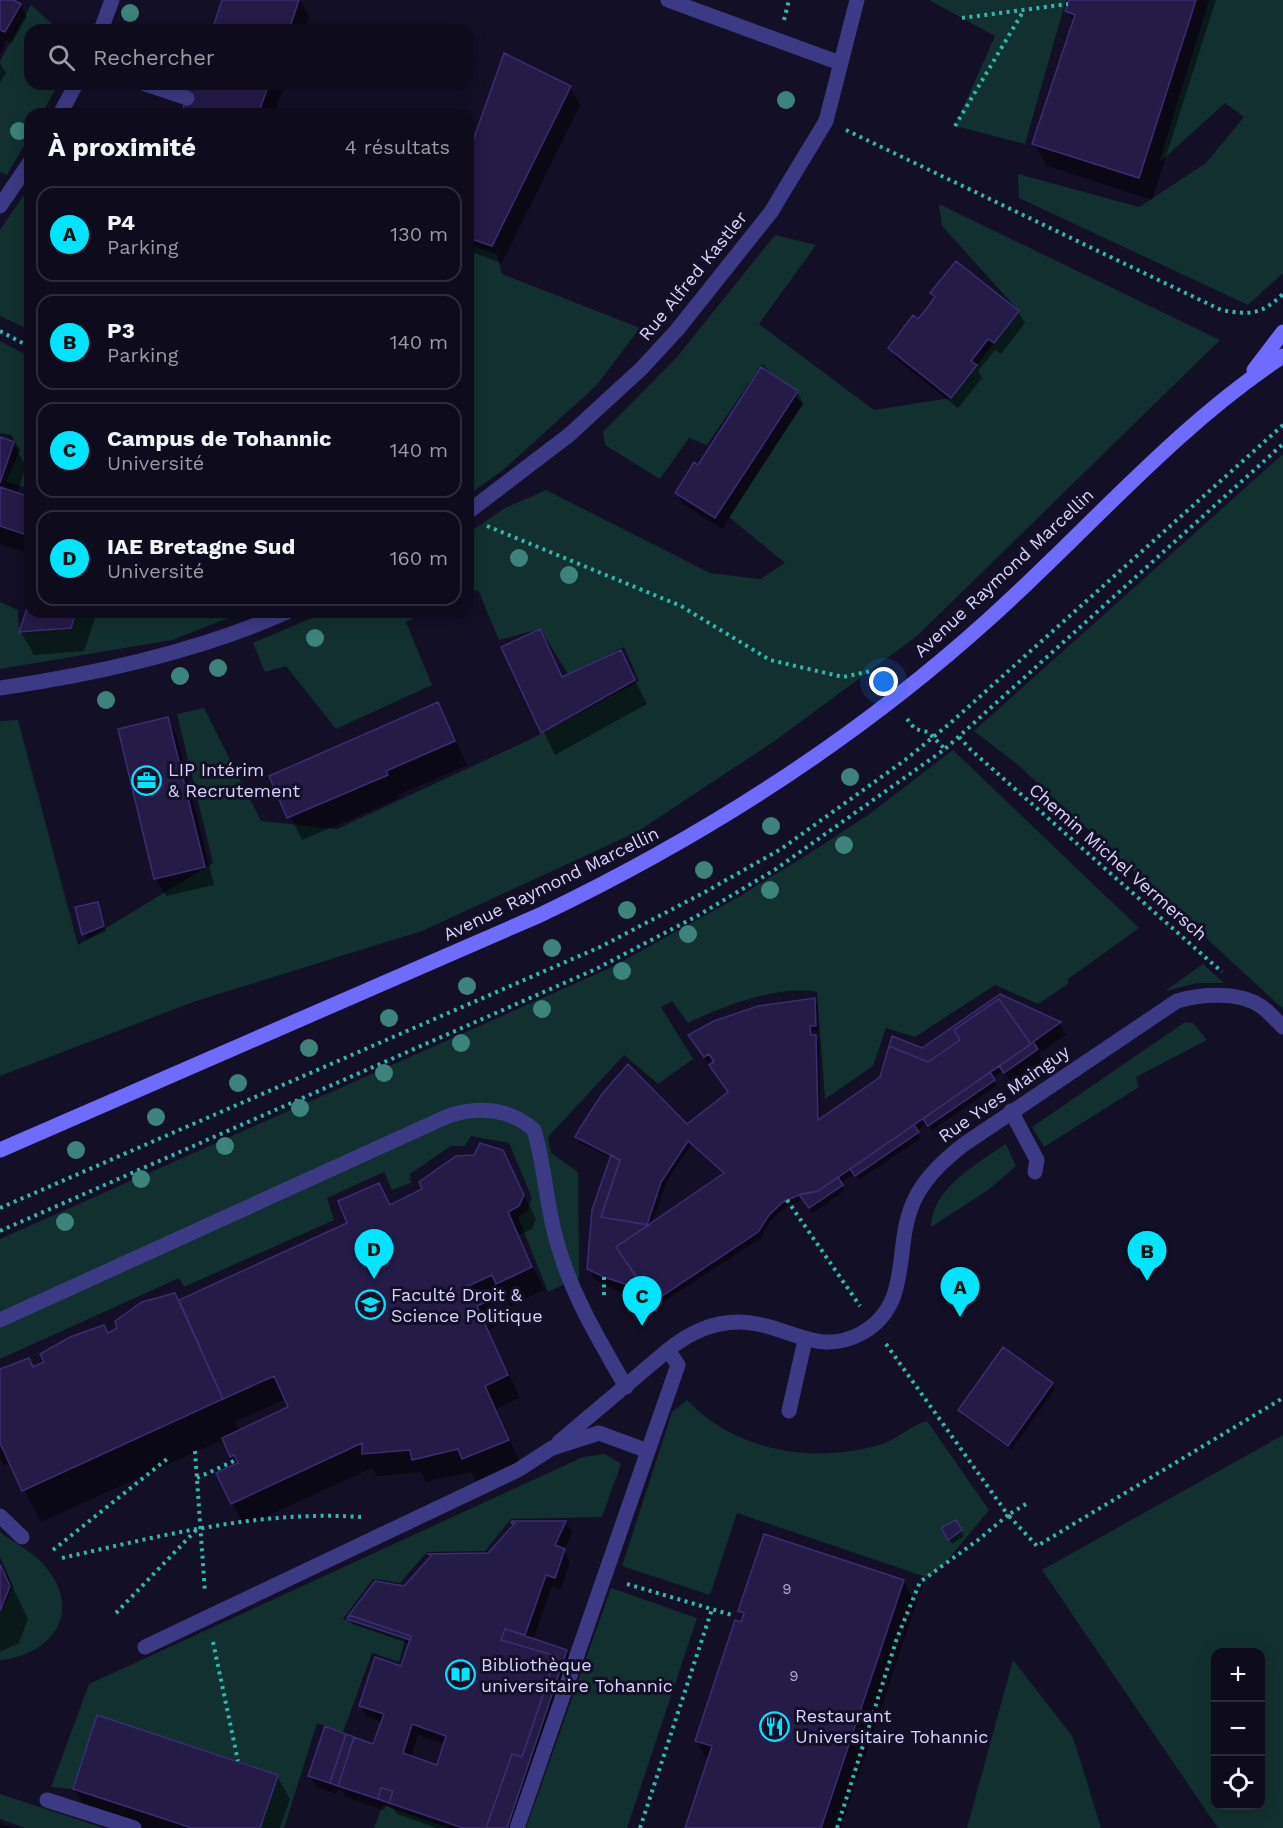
<!DOCTYPE html>
<html lang="fr">
<head>
<meta charset="utf-8">
<style>
	body { margin:0; font-family:"Work Sans",sans-serif; background:#1c1929; color:#f1f3f6 }
	.controls { position:absolute; right:18px; bottom:18px; display:grid; overflow:hidden; border-radius:12px; box-shadow:0 3px 15px #0003 }
	.controls button { width:54px; height:54px; display:grid; place-items:center; padding:0; border:0; border-bottom:2px solid #2e2b3b; background:#0e0b1c; color:#f1f3f6; font:30px sans-serif }
	.you { position:absolute; left:884px; top:682px; width:21px; height:21px; margin:-15px; border:4px solid #fff; border-radius:50%; background:#1a73e8; box-shadow:0 0 0 9px #1a73e833 }
	.badge { display:grid; place-items:center; width:39px; height:39px; border-radius:50%; background:#00e5ff; color:#111; font-size:20px; font-weight:700 }
	.pin { position:absolute; translate:-50% -50px; filter:drop-shadow(0 2px 3px #0008) }
	.pin::after { content:''; position:absolute; top:32px; width:21px; height:18px; background:inherit; clip-path:polygon(0 0,100% 0,50% 100%) }
	.list { margin:0; padding:0; list-style:none }
	h2 { display:flex; justify-content:space-between; align-items:center; height:78px; margin:0; padding:0 24px; font-size:26px }
	h2 small { font-size:20px; font-weight:400; color:#9b9ba3 }
	.list li { display:grid; grid-template-columns:39px 1fr auto; gap:18px; align-items:center; box-sizing:border-box; height:96px; margin:0 12px 12px; padding:0 12px; border:2px solid #2e2b3b; border-radius:18px }
	.list b { display:block; font-size:22px; white-space:nowrap }
	.list p { margin:0; font-size:20px; white-space:nowrap; color:#9b9ba3 }
	.list em { font-size:20px; font-style:normal; color:#9b9ba3 }
	.icon { flex:none; width:33px; height:33px; fill:none; stroke:currentColor; stroke-width:2; stroke-linecap:round; stroke-linejoin:round }
	.map { position:relative; flex:none; width:1283px; height:1828px; overflow:hidden }
	.search { position:absolute; background:#0e0b1c; box-shadow:0 3px 15px #0003; left:24px; top:24px; width:450px; height:66px; display:flex; align-items:center; gap:15px; box-sizing:border-box; padding:0 21px; border-radius:18px; color:#9b9ba3; font-size:22px }
	.panel { position:absolute; background:#0e0b1c; box-shadow:0 3px 15px #0003; left:24px; top:108px; width:450px; height:510px; border-radius:18px }
	.map>svg:first-child { display:block }
</style>
</head>
<body>
<div class="map">
<svg width="1283" height="1828" viewBox="0 0 1283 1828">
	<rect width="100%" height="100%" fill="#130f26"/>
	<path fill="#12302f" fill-rule="evenodd" d="M929,0H1066L1025,144L955,126L995,36Z
		M1209,0H1283V273L1248,305L1019,198L1018,174L1139,207L1206,163L1244,117L1225,103L1159,163Z
		M31,5L59,30H30V84H58L42,114H30V135L7,175L0,172V61Z
		M30,186V330L0,316V230Z
		M939,204L1220,340L917,636L776,740L637,832L422,931L196,1001L0,1076V721L18,720L78,945L213,863L177,714L204,708L261,821L337,829L531,739L639,681L624,647L568,674L540,629L499,640L478,590L468,593V533L505,508L546,490L710,573L760,579L785,563L729,517L803,404L762,364L707,445L689,438L660,479L605,445L603,432L677,357L775,235L816,245L759,324L874,410L951,398L1019,311L942,226Z
		M468,244L497,255L502,274L640,328L596,386L503,470L468,495Z
		M0,341L30,357V489L6,481L20,450L11,435L0,433Z
		M1283,454V1009L1017,764L974,731Z
		M0,602L18,610L19,632L71,628L76,612H244L172,640L0,669Z
		M326,612H426L406,622L432,685L336,729L286,666L265,672L253,643Z
		M953,750L1139,928L1068,979V984L1038,1004L995,985L915,1037L886,1028L873,1066L825,1099L817,992C779,985 722,1006 688,1023L672,1001L661,1007L693,1059L658,1084L624,1055L548,1137L551,1153L578,1172L579,1277L548,1292L518,1217L527,1211L532,1198L509,1143L471,1136L465,1146H451L410,1174L411,1183L392,1190L384,1172L327,1198L334,1220L184,1287L179,1278L0,1359V1239L610,968L742,895L813,851L868,815Z
		M1203,964L1224,983H1197L1165,991Z
		M1185,1022L1193,1023L1207,1040L1136,1077L1139,1087L1044,1147L1032,1127Z
		M1006,1144L1016,1166L988,1190L931,1227C931,1189 979,1162 1006,1144Z
		M687,1400C734,1451 816,1465 882,1444C898,1439 911,1425 927,1421L989,1510L943,1566L926,1577L737,1513L710,1595L622,1566L672,1412Z
		M1283,1435V1828H1218L1042,1570ZM1216,1652H1260V1806H1216Z
		M605,1454L621,1464L602,1517L511,1519L485,1551L427,1552L400,1583L373,1579L343,1619L405,1640L399,1662L372,1653L343,1732L317,1723L284,1828H260L277,1774L97,1715L73,1789L51,1787L89,1684L583,1457Z
		M0,1532C14,1543 32,1551 44,1565C83,1609 55,1653 3,1660H0V1614L13,1586L0,1557Z
		M611,1588L697,1618L627,1828H526Z
		M1013,1660L1073,1737L1101,1828H967Z
		M0,1794L104,1828H25L0,1819Z
		M383,1805L448,1828H374Z"/>
	<path fill="#0007" fill-rule="evenodd" d="M0,0H11L20,5L27,16L12,43L7,40L0,54Z
		M224,0H300L309,16L304,30H213Z
		M1071,0H1216L1152,200L1047,166L1034,143L1074,22L1067,11Z
		M0,63L6,73L0,83Z
		M194,84H285L274,114H183Z
		M570,87L580,105L502,263L468,251V159Z
		M932,294L1018,312L1025,323L1001,354L995,350L978,371L982,378L958,408L896,359L890,348L918,321L935,299Z
		M797,392L803,403L722,529L683,504L676,493Z
		M0,438L13,443L26,466L17,494L30,498V554L0,544Z
		M30,605V612H97L84,651L34,655L21,632Z
		M539,631L564,678L620,652L647,704L555,755L503,648Z
		M438,704L467,765L398,795L400,798L302,840L271,776Z
		M167,718L177,736L214,885L166,896L156,879L119,730Z
		M98,904L106,931L87,940L77,908Z
		M1000,995L1060,1024L1066,1035L1039,1053L1044,1061L1011,1083L1003,1070L992,1078L996,1086L932,1130L927,1123L916,1131L921,1138L859,1180L855,1173L840,1183L844,1191L813,1213L803,1199L786,1207L771,1220L761,1238L657,1306L650,1296L648,1297L651,1301L612,1289L596,1280L589,1269V1239L598,1192L611,1158L580,1143L577,1137L686,1126L730,1093L716,1063L713,1059L708,1062L693,1040L814,1000L818,1005V1031H812L813,1037L819,1042L820,1120ZM691,1145L725,1175L651,1225L668,1179Z
		M502,1151L536,1219L532,1229L519,1235L544,1290L510,1306L506,1298L488,1306L497,1325L488,1330L520,1398L496,1409L521,1464L476,1481L471,1472L426,1482L421,1472L377,1476L372,1468L245,1526L232,1503L237,1465L224,1439L41,1522L11,1463L3,1465L0,1459V1371L33,1369L349,1224L379,1185L391,1206L424,1190L475,1156ZM286,1399L290,1408L243,1437L235,1423L237,1421Z
		M1052,1384L1055,1389L1011,1450L963,1416L960,1410Z
		M517,1522H566L572,1533L564,1551L570,1562L561,1589L552,1586L533,1640L566,1651L573,1663L517,1828H437L397,1814L393,1808L386,1805L384,1810L346,1797L342,1791L338,1789L336,1794L317,1787L310,1776L374,1745L382,1722L367,1717L360,1706L402,1668L410,1644L352,1624L349,1619L405,1588L489,1554ZM418,1735L445,1744L438,1767L411,1757Z
		M956,1522L964,1536L952,1544L943,1529Z
		M0,1562L28,1619L19,1643L0,1652Z
		M903,1581L916,1604L841,1828H686L708,1762L696,1740L742,1624L744,1617L740,1611Z
		M277,1776L290,1799L280,1828H138L87,1811L74,1788Z
		M0,1823L14,1828H0Z"/>
	<path fill="#241b47" stroke="#3b2d73" stroke-width="1.5" fill-rule="evenodd" d="M0,0H14L21,4L5,32L0,30Z
		M222,0H299L289,30H212Z
		M1069,0H1196L1139,178L1032,144L1075,15L1065,11Z
		M504,53L571,86L492,246L468,238V155Z
		M192,84H269L258,114H181Z
		M956,261L1019,311L994,343L988,339L971,361L977,365L951,398L888,348L913,315L918,319L927,308L935,297L930,293Z
		M761,367L798,391L715,518L675,493L694,462L698,465Z
		M0,437L14,442L0,483Z
		M0,487L30,497V536L0,526Z
		M30,600V612H76L71,628L19,632Z
		M540,629L562,677L621,650L635,680L541,733L501,647Z
		M438,702L455,741L386,771L388,775L287,818L269,776Z
		M168,717L205,867L154,879L118,729Z
		M98,902L104,926L82,935L75,907Z
		M1000,994L1061,1022L1033,1042L1038,1049L1004,1073L999,1066L1031,1044L999,999L954,1030L960,1040L928,1062L889,1046L892,1036L922,1048Z
		M815,998L816,1026H810L811,1035H816L818,1120L880,1077L889,1046L928,1062L960,1040L954,1030L999,999L1031,1044L818,1191L801,1194L783,1202L769,1215L758,1232L653,1302L616,1247L724,1173L688,1141L661,1182L647,1225L601,1217L620,1160L575,1137L580,1128L602,1094L628,1064L687,1124L728,1092L709,1065L714,1062L709,1054L704,1057L688,1035L714,1021L758,1006Z
		M990,1072L995,1080L928,1126L923,1119Z
		M914,1125L919,1132L855,1176L850,1169Z
		M480,1143L503,1150L524,1195L519,1206L508,1212L532,1267L496,1284L492,1275L468,1286L472,1295L481,1292L486,1302L477,1306L508,1375L485,1386L509,1440L462,1459L458,1449L412,1460L410,1450L362,1454V1443L231,1504L216,1473L238,1463L234,1455L230,1457L222,1438L288,1407L274,1376L223,1399L179,1300L347,1223L338,1201L379,1183L390,1205L422,1189L419,1182L456,1156L474,1155Z
		M611,1155L620,1160L601,1217L649,1225L616,1247L646,1291L604,1277L587,1269L592,1210Z
		M838,1177L843,1185L809,1208L799,1195L818,1191Z
		M175,1293L223,1399L22,1491L0,1443V1369L29,1358L33,1367L44,1362L40,1354L70,1337L104,1325L108,1333L117,1328L115,1321L142,1302Z
		M1003,1347L1053,1383L1008,1446L958,1410Z
		M956,1520L962,1530L948,1540L941,1528Z
		M512,1521H566L555,1545L565,1549L555,1578L546,1575L525,1635L505,1629L501,1640L556,1656L522,1757L512,1754L486,1828H463L389,1803L393,1791L381,1788L378,1799L338,1786L354,1737L373,1744L384,1714L359,1706L375,1657L401,1666L411,1636L349,1615L375,1581L404,1586L431,1556L428,1554L488,1553L515,1523H511ZM412,1724L446,1736L437,1765L403,1753Z
		M764,1534L904,1580L821,1828H685L712,1746L695,1741L735,1620L741,1622L744,1613L738,1611Z
		M0,1564L10,1586L0,1611Z
		M349,1615L411,1636L410,1640L347,1619Z
		M505,1629L567,1650L507,1828H486L512,1754L522,1757L556,1656L501,1640Z
		M97,1715L278,1775L260,1828H192L73,1789Z
		M325,1726L346,1734L330,1783L308,1776Z
		M346,1734L354,1737L338,1786L330,1783Z
		M381,1788L393,1791L389,1803L378,1799Z"/>
	<g fill="none" stroke-linecap="round" stroke-linejoin="round">
		<path stroke="#2fb8b0" stroke-width="4" stroke-dasharray="3 4.5" stroke-linecap="butt" d="M962,18L1068,4
			M784,20L789,0
			M955,126L1024,10
			M846,130L1221,310C1250,315 1261,315 1283,294
			M0,331L30,347
			M487,526L681,606L770,660L843,677L871,671L879,682
			M907,719L915,729L928,732L945,749
			M959,737L971,750L1222,972
			M787,1200L860,1306
			M0,1208L600,947L705,892L781,849L905,760L948,725L1283,425
			M0,1231L596,969L697,916L776,869L945,749L1283,444
			M604,1277V1295
			M195,1451L205,1593
			M197,1478L236,1460
			M1026,1504L1008,1515L1037,1546L1283,1398
			M53,1550L167,1459
			M62,1558C160,1536 260,1510 361,1517
			M627,1584L732,1615
			M116,1613L199,1527
			M213,1642L238,1761
			M640,1828L712,1609
			M837,1828L897,1638L920,1582L978,1540L1008,1515L886,1344"/>
		<path stroke="#3d3a85" stroke-width="15" d="M145,84L187,98
			M1011,1111L1037,1160L1035,1172
			M0,1320L448,1116C477,1106 510,1108 534,1130C545,1166 546,1205 557,1242C571,1294 599,1340 626,1387
			M789,1411L805,1340
			M559,1442L668,1350L678,1365L648,1451
			M0,1516L22,1537
			M145,1647L518,1470L552,1448L599,1433L648,1451L517,1828
			M47,1800L134,1828"/>
		<path stroke="#3d3a85" stroke-width="15" d="M668,0L840,63
			M101,30L112,0
			M60,114L76,84
			M0,206L30,162
			M468,512L569,435L642,368L677,330L771,212L826,121L857,0
			M0,688C97,674 197,652 287,612
			M668,1350C694,1329 723,1317 757,1324C795,1331 822,1355 862,1333C913,1304 893,1249 913,1203C924,1178 942,1162 963,1145L1177,1001C1202,994 1240,991 1262,1007C1269,1012 1276,1020 1283,1027"/>
		<path stroke="#6f6bff" stroke-width="15" d="M1254,370L1283,332
			M0,1150L540,915C703,837 855,740 989,619C1087,531 1173,429 1283,356"/>
	</g>
	<g fill="#3d827b">
		<circle cx="130" cy="13" r="9"/>
		<circle cx="786" cy="100" r="9"/>
		<circle cx="19" cy="131" r="9"/>
		<circle cx="519" cy="558" r="9"/>
		<circle cx="569" cy="575" r="9"/>
		<circle cx="315" cy="638" r="9"/>
		<circle cx="218" cy="668" r="9"/>
		<circle cx="180" cy="676" r="9"/>
		<circle cx="106" cy="700" r="9"/>
		<circle cx="850" cy="777" r="9"/>
		<circle cx="771" cy="826" r="9"/>
		<circle cx="844" cy="845" r="9"/>
		<circle cx="704" cy="870" r="9"/>
		<circle cx="770" cy="890" r="9"/>
		<circle cx="627" cy="910" r="9"/>
		<circle cx="688" cy="934" r="9"/>
		<circle cx="552" cy="948" r="9"/>
		<circle cx="622" cy="971" r="9"/>
		<circle cx="467" cy="986" r="9"/>
		<circle cx="542" cy="1009" r="9"/>
		<circle cx="389" cy="1018" r="9"/>
		<circle cx="461" cy="1043" r="9"/>
		<circle cx="309" cy="1048" r="9"/>
		<circle cx="384" cy="1073" r="9"/>
		<circle cx="238" cy="1083" r="9"/>
		<circle cx="300" cy="1108" r="9"/>
		<circle cx="156" cy="1117" r="9"/>
		<circle cx="225" cy="1146" r="9"/>
		<circle cx="76" cy="1150" r="9"/>
		<circle cx="141" cy="1179" r="9"/>
		<circle cx="65" cy="1222" r="9"/>
	</g>
	<defs>
		<symbol id="office-ring" viewBox="-11 -11 22 22"><circle r="9.5" fill="#130f26" stroke="#00e5ff" stroke-width="1.5"/><path d="M-6-3h4V-5.5h4V-3h4V5H-6ZM-1-4.5V-3h2v-1.5ZM-6 0V1H6V0Z" fill="#00e5ff"/></symbol>
		<symbol id="university-ring" viewBox="-11 -11 22 22"><circle r="9.5" fill="#130f26" stroke="#00e5ff" stroke-width="1.5"/><path d="M0-5L7-2L0 1L-7-2ZM-4 1L0 2.5L4 1V4Q0 6-4 4Z" fill="#00e5ff"/></symbol>
		<symbol id="library-ring" viewBox="-11 -11 22 22"><circle r="9.5" fill="#130f26" stroke="#00e5ff" stroke-width="1.5"/><path d="M-6-4Q-3-5.5-.7-3.5V5Q-3 3-6 4ZM6-4Q3-5.5 .7-3.5V5Q3 3 6 4Z" fill="#00e5ff"/></symbol>
		<symbol id="restaurant-ring" viewBox="-11 -11 22 22"><circle r="9.5" fill="#130f26" stroke="#00e5ff" stroke-width="1.5"/><path d="M-5-6h1v4h1v-4h1v4h1v-4h1v5L-1.5 .5V6h-2V.5L-5-1ZM5-6V6H3V1.5H1.5Q1.5-4 5-6Z" fill="#00e5ff"/></symbol>
	</defs>
	<g fill-rule="evenodd">
		<use href="#office-ring" x="130" y="764" width="33" height="33"/>
		<use href="#university-ring" x="354" y="1288" width="33" height="33"/>
		<use href="#library-ring" x="444" y="1658" width="33" height="33"/>
		<use href="#restaurant-ring" x="758" y="1710" width="33" height="33"/>
	</g>
	<g text-anchor="middle" stroke-width="6" stroke-linejoin="round" paint-order="stroke">
		<g font-size="15" fill="#aca6d1">
			<text x="787" y="1594">9</text>
			<text x="794" y="1681">9</text>
		</g>
		<g font-size="18" fill="#d9d4ff" stroke="#130f26">
			<text transform="translate(693 276) rotate(-51)" y="6">Rue Alfred Kastler</text>
			<text transform="translate(1004 573) rotate(-43)" y="6">Avenue Raymond Marcellin</text>
			<text transform="translate(1118 862) rotate(41)" y="6">Chemin Michel Vermersch</text>
			<text transform="translate(551 884) rotate(-26)" y="6">Avenue Raymond Marcellin</text>
			<text transform="translate(1004 1094) rotate(-35)" y="6">Rue Yves Mainguy</text>
		</g>
		<g font-size="18" fill="#d9d4ff" stroke="#130f26" text-anchor="start">
			<text x="168" y="776">LIP Intérim<tspan x="168" dy="21">&amp; Recrutement</tspan></text>
			<text x="391" y="1301">Faculté Droit &amp;<tspan x="391" dy="21">Science Politique</tspan></text>
			<text x="481" y="1671">Bibliothèque<tspan x="481" dy="21">universitaire Tohannic</tspan></text>
			<text x="795" y="1722">Restaurant<tspan x="795" dy="21">Universitaire Tohannic</tspan></text>
		</g>
	</g>
</svg>
<div class="controls">
<button>+</button>
<button>−</button>
<button><svg class="icon" aria-label="locate" viewBox="0 0 24 24"><circle cx="12" cy="12" r="6"/><path d="M12 2v4M12 18v4M2 12h4M18 12h4"/></svg></button>
</div>
<div class="you"></div>
<div class="pin badge" style="left:960px;top:1317px">A</div>
<div class="pin badge" style="left:1147px;top:1281px">B</div>
<div class="pin badge" style="left:642px;top:1326px">C</div>
<div class="pin badge" style="left:374px;top:1279px">D</div>
<div class="search"><svg class="icon" aria-label="search" viewBox="0 0 24 24"><circle cx="10" cy="10" r="6"/><path d="M15 15l6 6"/></svg>Rechercher</div>
<section class="panel">
<h2>À proximité<small>4 résultats</small></h2>
<ul class="list">
<li><span class="badge">A</span><div><b>P4</b><p>Parking</p></div><em>130 m</em></li>
<li><span class="badge">B</span><div><b>P3</b><p>Parking</p></div><em>140 m</em></li>
<li><span class="badge">C</span><div><b>Campus de Tohannic</b><p>Université</p></div><em>140 m</em></li>
<li><span class="badge">D</span><div><b>IAE Bretagne Sud</b><p>Université</p></div><em>160 m</em></li>
</ul>
</section>
</div>
</body>
</html>
